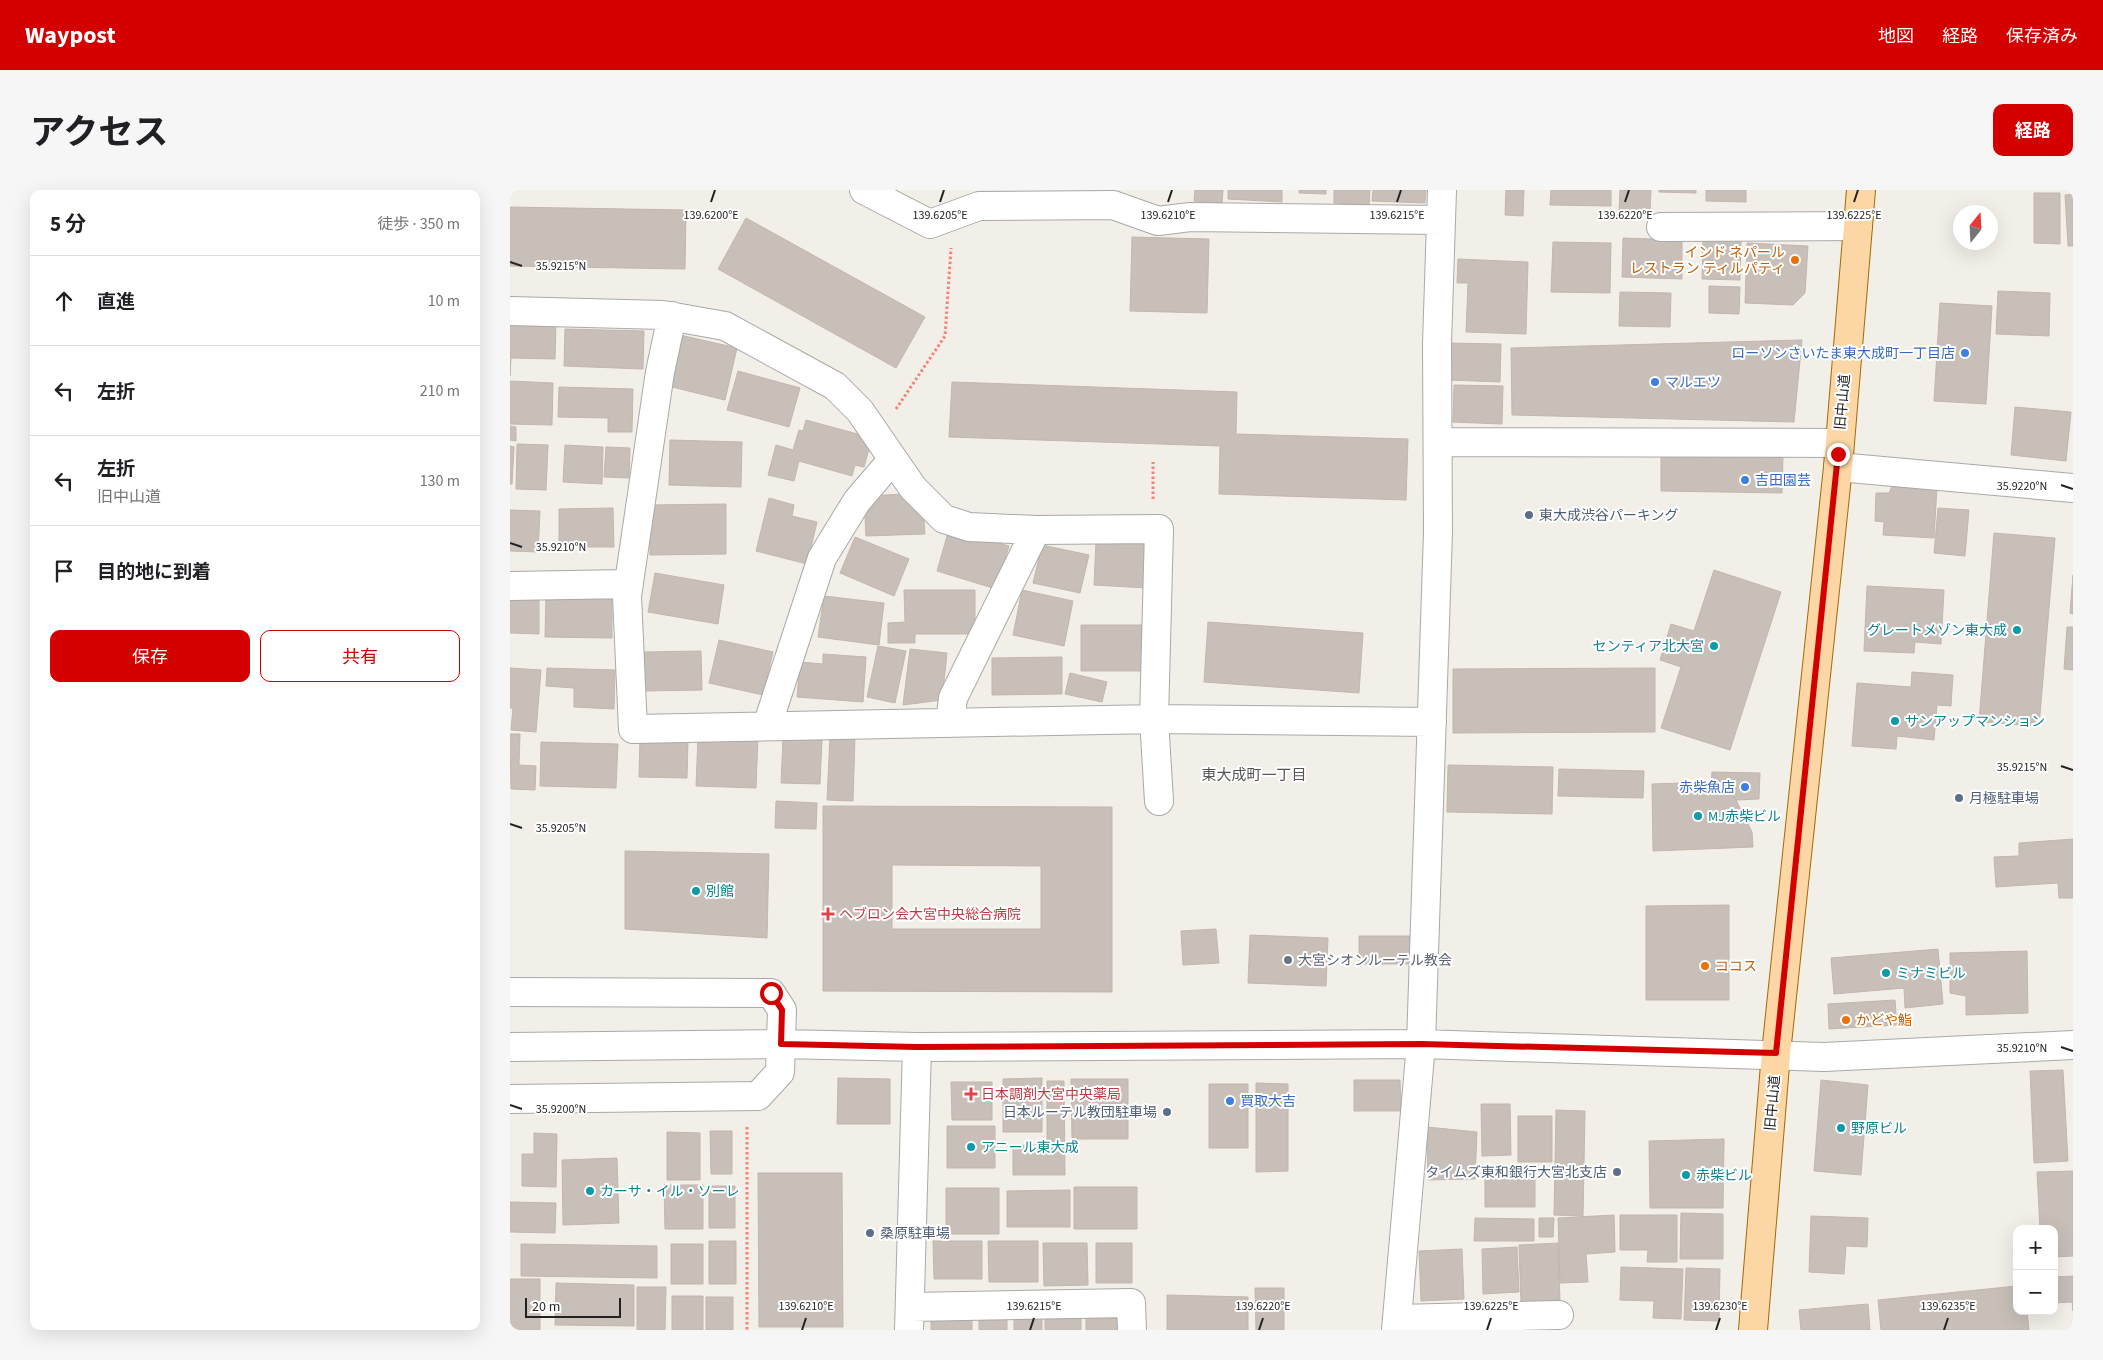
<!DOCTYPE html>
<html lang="ja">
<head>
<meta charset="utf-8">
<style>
	body { margin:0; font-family:"Source Sans 3","Noto Sans JP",sans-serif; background:#f6f6f6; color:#202124 }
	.controls { position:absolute; right:15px; bottom:15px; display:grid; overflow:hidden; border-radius:10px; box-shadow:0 5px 20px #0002 }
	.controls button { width:45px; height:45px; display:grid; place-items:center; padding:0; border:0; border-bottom:1px solid #e0e0e0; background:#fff; color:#202124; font:25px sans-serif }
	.compass { position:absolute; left:1443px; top:15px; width:45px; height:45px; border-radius:50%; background:#fff; box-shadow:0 5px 20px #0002; rotate:18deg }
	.scale { position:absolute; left:15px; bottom:12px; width:96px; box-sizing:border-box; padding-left:5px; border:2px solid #222; border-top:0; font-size:14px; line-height:18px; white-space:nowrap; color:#222; -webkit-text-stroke:4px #fff; paint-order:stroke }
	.stop { position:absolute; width:15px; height:15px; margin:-11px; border:4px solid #d40000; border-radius:50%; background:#fff }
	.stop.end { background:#d40000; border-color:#fff; box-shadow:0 1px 5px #0008 }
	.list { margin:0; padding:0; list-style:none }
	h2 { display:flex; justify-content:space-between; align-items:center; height:65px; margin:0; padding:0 20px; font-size:21px }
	h2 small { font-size:16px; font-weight:400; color:#757577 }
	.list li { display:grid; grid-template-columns:32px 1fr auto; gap:15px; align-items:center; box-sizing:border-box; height:90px; padding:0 20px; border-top:1px solid #e0e0e0 }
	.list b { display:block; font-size:19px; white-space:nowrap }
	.list p { margin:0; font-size:16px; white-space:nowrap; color:#757577 }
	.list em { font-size:16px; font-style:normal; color:#757577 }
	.actions { display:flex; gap:10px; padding:15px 20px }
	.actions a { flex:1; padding:11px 0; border:1px solid #d40000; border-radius:10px; text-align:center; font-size:18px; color:#d40000 }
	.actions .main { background:#d40000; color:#fff }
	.icon { flex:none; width:28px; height:28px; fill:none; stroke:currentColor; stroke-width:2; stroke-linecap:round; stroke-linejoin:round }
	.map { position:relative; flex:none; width:1563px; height:1140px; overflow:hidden; border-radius:10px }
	header { display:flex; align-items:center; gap:30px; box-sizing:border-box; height:70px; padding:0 25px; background:#d40000; color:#fff }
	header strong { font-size:24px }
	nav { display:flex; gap:28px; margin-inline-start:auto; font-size:18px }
	.intro { display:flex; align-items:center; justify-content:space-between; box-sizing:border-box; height:120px; padding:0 30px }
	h1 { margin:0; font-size:35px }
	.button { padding:12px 22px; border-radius:10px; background:#d40000; color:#fff; font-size:18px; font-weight:700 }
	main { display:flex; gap:30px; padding:0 30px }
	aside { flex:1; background:#fff; border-radius:10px; box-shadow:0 5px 20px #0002 }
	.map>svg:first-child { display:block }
</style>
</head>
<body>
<header>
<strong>Waypost</strong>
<nav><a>地図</a><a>経路</a><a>保存済み</a></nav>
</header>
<div class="intro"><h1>アクセス</h1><a class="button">経路</a></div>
<main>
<aside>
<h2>5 分<small>徒歩 · 350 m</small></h2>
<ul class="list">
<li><svg class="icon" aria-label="ahead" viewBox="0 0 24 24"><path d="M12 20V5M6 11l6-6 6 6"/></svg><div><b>直進</b></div><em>10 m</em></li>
<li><svg class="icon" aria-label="left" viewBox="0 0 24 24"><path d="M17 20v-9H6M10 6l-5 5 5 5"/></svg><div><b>左折</b></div><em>210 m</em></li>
<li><svg class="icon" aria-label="left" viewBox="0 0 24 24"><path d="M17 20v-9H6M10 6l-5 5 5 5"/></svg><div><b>左折</b><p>旧中山道</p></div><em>130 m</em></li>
<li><svg class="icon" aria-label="arrive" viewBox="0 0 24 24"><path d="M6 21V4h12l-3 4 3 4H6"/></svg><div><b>目的地に到着</b></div></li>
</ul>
<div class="actions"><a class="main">保存</a><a>共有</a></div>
</aside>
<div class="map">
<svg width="1563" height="1140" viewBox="0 0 1563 1140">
	<rect width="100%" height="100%" fill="#f2efe9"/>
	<path fill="#c7bfb8" stroke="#c4b6ab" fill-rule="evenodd" d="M685,0H713L712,13L684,11Z
		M718,0H772V12L718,9Z
		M789,0H816V4L789,3Z
		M824,0H860L859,15L824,13Z
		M863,0H916L915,13L862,11Z
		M996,0H1014L1013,26L995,25Z
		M1041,0H1101V16L1040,15Z
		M1110,0H1141L1140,22L1109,21Z
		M1149,0H1186V3L1149,2Z
		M1196,0H1236V12L1196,11Z
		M1524,3H1550V54L1524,53Z
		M1563,4V56H1558L1555,5Z
		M0,17L176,20L175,79L0,76Z
		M236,28L415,127L386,178L208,79Z
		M622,47L699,49L697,123L620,121Z
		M1193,47L1231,49L1230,90L1192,89Z
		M1113,48L1172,50V89L1112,87Z
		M1043,52L1101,53L1100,103L1041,102Z
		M1237,53L1298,56L1295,103L1283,115L1235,113Z
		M948,69L1018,72L1016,144L956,142L958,93H947Z
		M1199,96L1230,97L1229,124L1199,123Z
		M1488,101L1540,103L1539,146L1486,144Z
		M1110,102L1161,103L1160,137L1109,136Z
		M1430,113L1482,116L1476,214L1424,211Z
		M0,130L46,132L45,169L1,168L0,186Z
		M55,139L134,141L133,179L54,176Z
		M170,145L227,158L215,210L158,196Z
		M1292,150L1284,232L1002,225L1001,158Z
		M941,153L991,154L990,192L940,190Z
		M228,181L290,198L279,237L217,220Z
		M0,191L43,193L42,235L0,234Z
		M442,192L727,202L726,244L898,249L896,310L709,304L710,256L439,247Z
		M944,195L993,196L992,234L943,232Z
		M49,197L123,199L122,242H98V228L48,227Z
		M1505,217L1561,222L1556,271L1501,265Z
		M296,230L362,248L354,277L345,275L342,286L289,271L284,291L258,285L266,255L283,260L289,240L293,241Z
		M0,236L6,237V251L0,250Z
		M160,250L232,252L231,297L159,295Z
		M7,254L38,255L36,300L6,299Z
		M55,255L93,257L92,294L53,292Z
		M0,256L4,257L2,294H0Z
		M96,257L120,258L119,288L94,287Z
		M1151,264L1273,266L1272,303L1151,301Z
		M1382,296L1427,297L1424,348L1373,345L1374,332L1365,331L1366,303H1379Z
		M396,304L413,317L415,344L356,346L354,306Z
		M259,308L284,315L282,326L307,332L297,374L246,361Z
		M216,314V364L140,365V315Z
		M103,318L104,357H49V319Z
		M1428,318L1459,320L1455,366L1424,363Z
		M0,320L30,321L28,362L0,361Z
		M439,339L499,356L486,399L427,381Z
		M1484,343L1545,348L1529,536L1469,532Z
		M345,347L399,369L384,406L330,383Z
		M586,352L638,354L636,398L584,395Z
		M532,355L579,365L570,403L523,393Z
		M1204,380L1271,402L1220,560L1151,538L1171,477L1150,470L1161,434L1184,441Z
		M145,383L214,395L208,434L138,422Z
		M1563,385V424L1560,423Z
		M1357,396L1434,400L1431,454L1405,452L1404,463L1354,461Z
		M394,400H465V444H405V453H378V433L395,432Z
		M512,400L563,411L554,456L503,445Z
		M0,402H29V444L0,443Z
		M36,406L102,407V448L35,447Z
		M314,406L374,413L369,455L308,447Z
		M698,432L853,443L849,503L694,492Z
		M571,435H638V481H571Z
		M1557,437H1563V480L1554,479Z
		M209,450L263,462L253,505L199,493Z
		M368,456L396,461L385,513L357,507Z
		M400,459L437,463L432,510L393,515Z
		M191,461L192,500L134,501V462Z
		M313,464L356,467L353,512L287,507L290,472L313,474Z
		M552,467V504L482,505V468Z
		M0,478L31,480L26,542L1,540L3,518H0Z
		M37,478L105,480L104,519L64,517V498L36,496Z
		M1145,478V542L943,543V479Z
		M1402,482L1443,485L1441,516L1427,515L1424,550L1387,546L1386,559L1342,556L1347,493L1401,497Z
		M560,483L597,492L592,512L555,504Z
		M0,544H10L9,575L26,576L25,600L1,599Z
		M188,546L248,548L246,598L186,596Z
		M320,546L345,547L343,611L317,610Z
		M130,548L178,550L177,588L129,587Z
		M273,548L312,549L310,594L271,593Z
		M31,552L108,554L106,598L30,596Z
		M938,575L1043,577L1042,624L937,622Z
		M1049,579L1134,581L1133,608L1048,606Z
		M1202,582L1226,610L1242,642L1243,657L1143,661L1142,594L1201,592Z
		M1202,582L1250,583L1249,609L1226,610Z
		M266,611L307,613L306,639L265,638Z
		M313,616L602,617V802L313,801ZM382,675L531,676V739H382Z
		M1563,649V708H1549L1548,693L1486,697L1484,667L1509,666V653Z
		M115,661L259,664L257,748L115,739Z
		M1219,715V810H1136V716Z
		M706,739L709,773L673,775L671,741Z
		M740,745L818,748L816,796L738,793Z
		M849,746H900V774H849Z
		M1428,759L1433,814L1395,818L1394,798L1324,804L1321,768Z
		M1517,761L1518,823L1456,825V806L1440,803V763Z
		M1385,810L1387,835L1319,839L1318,814Z
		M1553,880L1558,971L1524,973L1520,881Z
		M328,888L380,889V934H327Z
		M532,888V942H493V889Z
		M561,889H618V949H562Z
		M844,890H890L891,921H844Z
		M1311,890L1358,895L1351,985L1304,981Z
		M537,891H554L555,985H503V955H537Z
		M441,892H482V930H442Z
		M746,893L778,894V981L746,982Z
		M699,894H738V958H699Z
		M971,914H1000L1001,965L972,966Z
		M1046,920L1075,921L1073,1026L1044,1025Z
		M1008,926H1042V972H1008Z
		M437,936H485V978H437Z
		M917,937L967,942L965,989L918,990Z
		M200,941H222V984H201Z
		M157,942L190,943V990H157Z
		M24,943L47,944L46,997L12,996V964H24Z
		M1214,949L1213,1018H1140L1139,951Z
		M107,968L109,1033L53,1035L52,970Z
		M975,979H1025V1017H975Z
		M1563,981V1066L1544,1067V1039H1530L1527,982Z
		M248,983H332L333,1137H249Z
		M154,995H193V1039H155Z
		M199,996H225V1038H199Z
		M564,997H627V1039H564Z
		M436,998H489V1044H436Z
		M560,1000V1037H497V1001Z
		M0,1012L46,1013L45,1043L0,1042Z
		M1171,1023L1213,1024V1069H1170Z
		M1104,1025L1105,1062L1076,1064L1078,1092L1050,1093L1048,1028Z
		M1110,1025H1167V1072H1137L1138,1060H1110Z
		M1301,1026L1358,1028L1357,1057L1336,1056L1334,1084L1299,1082Z
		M965,1028L1024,1029V1051H964Z
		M1029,1028H1044L1043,1047H1029Z
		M199,1051H226V1094H199Z
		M423,1051H472V1089H424Z
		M478,1051H528V1092H479Z
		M533,1053H577L578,1095L534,1096Z
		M586,1053H622V1093H586Z
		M1048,1053L1050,1111L1011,1112L1009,1055Z
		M11,1054L147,1056V1088L11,1086Z
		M161,1054H193V1094H161Z
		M1007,1057L1009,1102L973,1104L972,1059Z
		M952,1059L954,1109L911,1111L909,1061Z
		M1111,1077L1173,1079L1171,1129L1143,1128L1144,1111L1110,1110Z
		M1176,1078L1210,1079L1209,1131L1174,1130Z
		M1563,1086V1121L1562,1112L1544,1113V1087Z
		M0,1089H30V1140H0Z
		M46,1093L124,1095V1136L45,1135Z
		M1507,1096V1121H1517L1519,1140H1371L1368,1110Z
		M127,1097H156L155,1140H127Z
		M745,1098H774V1140H746Z
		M657,1105L738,1107V1140H657Z
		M162,1106H193V1140H162Z
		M196,1107H223V1140H196Z
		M1358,1114L1360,1140H1291L1289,1120Z
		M469,1119H497V1140H469Z
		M421,1120H462V1140H421Z
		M571,1125V1140H535V1126Z
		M576,1126H610V1140H576Z
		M532,1128V1140H504V1129Z"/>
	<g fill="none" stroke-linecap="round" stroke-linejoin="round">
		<defs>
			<path id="minor" d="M354,0L420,34L469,16L603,15L648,31L680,27L931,30
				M1151,37L1348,36
				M0,121L153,125L215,136L325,196L350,221L403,298L434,329L459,337L526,340L649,339L644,529L649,611
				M162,126L150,182L117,406L123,539L644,529L922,532
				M928,252L1329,253
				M1328,277L1563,298
				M0,396L119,394
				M440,533L443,508L526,340
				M257,536L312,368L347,311L383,269
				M0,802L261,803L272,820L270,882L248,906L0,909
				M0,857L271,854L407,857L911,854L1314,867L1563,855
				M400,1117L621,1113L622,1140
				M888,1129L1049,1125
				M399,1140L407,857
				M886,1140L911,854L928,342L927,154L932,0"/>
			<path id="major" d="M1243,1140L1266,863L1328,277L1351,0"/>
		</defs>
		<use href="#minor" stroke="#a9a9a9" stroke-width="30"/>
		<use href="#major" stroke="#a06b00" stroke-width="30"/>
		<path stroke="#fa8072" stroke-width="3" stroke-dasharray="2.5 2.5" stroke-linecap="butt" d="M386,219L435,146L441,58
			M643,309V272
			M237,937V1140"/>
		<use href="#minor" stroke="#fff" stroke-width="28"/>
		<use href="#major" stroke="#fcd6a4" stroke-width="28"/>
	</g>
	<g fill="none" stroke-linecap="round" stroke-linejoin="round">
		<path stroke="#d40000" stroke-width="6" d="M261,803L272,820L271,854L407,857L911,854L1266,863L1328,264"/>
	</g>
	<path fill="none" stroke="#222" stroke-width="2" d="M201,12L205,0M430,12L434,0M658,12L662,0M887,12L891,0M1115,12L1119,0M1344,12L1348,0M0,72L12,76M1551,295L1563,299M0,353L12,357M1551,576L1563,580M0,634L12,638M1551,857L1563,861M0,915L12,919M292,1140L296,1128M520,1140L524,1128M749,1140L753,1128M977,1140L981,1128M1206,1140L1210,1128M1434,1140L1438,1128"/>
	<g fill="#e8710a" stroke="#fff" stroke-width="2">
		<circle cx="1285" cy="70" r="5"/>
		<circle cx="1195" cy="776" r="5"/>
		<circle cx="1336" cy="830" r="5"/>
	</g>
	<g fill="#3f7fe0" stroke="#fff" stroke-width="2">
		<circle cx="1455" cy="163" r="5"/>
		<circle cx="1145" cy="192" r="5"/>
		<circle cx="1235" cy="290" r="5"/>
		<circle cx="1235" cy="597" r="5"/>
		<circle cx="720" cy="911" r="5"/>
	</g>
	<g fill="#5c6f8a" stroke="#fff" stroke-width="2">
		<circle cx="1019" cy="325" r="5"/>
		<circle cx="1449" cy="608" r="5"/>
		<circle cx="657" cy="922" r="5"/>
		<circle cx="1107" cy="982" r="5"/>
		<circle cx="360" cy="1043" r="5"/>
	</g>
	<g fill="#0f9aa8" stroke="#fff" stroke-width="2">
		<circle cx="1507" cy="440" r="5"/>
		<circle cx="1204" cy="456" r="5"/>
		<circle cx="1385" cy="531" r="5"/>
		<circle cx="1188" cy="626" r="5"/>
		<circle cx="186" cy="701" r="5"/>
		<circle cx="1376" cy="783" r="5"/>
		<circle cx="1331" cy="938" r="5"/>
		<circle cx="461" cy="957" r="5"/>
		<circle cx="1176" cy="985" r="5"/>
		<circle cx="80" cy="1001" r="5"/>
	</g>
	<g fill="#e0444e" stroke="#fff" stroke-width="2">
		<path d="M315.5 716.5h5v5h5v5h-5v5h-5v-5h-5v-5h5z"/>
		<path d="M458.5 896.5h5v5h5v5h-5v5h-5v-5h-5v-5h5z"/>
	</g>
	<circle fill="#6b7280" stroke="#fff" stroke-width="2" cx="778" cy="770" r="5"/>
	<g text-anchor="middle" stroke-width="4" stroke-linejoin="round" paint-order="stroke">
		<g font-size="14" fill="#c56008" stroke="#fff" text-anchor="start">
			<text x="1275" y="67" text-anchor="end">インド ネパール<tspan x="1275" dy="16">レストラン ティルパティ</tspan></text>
			<text x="1205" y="781">ココス</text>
			<text x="1346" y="835">かどや鮨</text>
		</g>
		<g font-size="14" fill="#366cbe" stroke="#fff" text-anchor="start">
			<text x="1445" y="168" text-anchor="end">ローソンさいたま東大成町一丁目店</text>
			<text x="1155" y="197">マルエツ</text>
			<text x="1245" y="295">吉田園芸</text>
			<text x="1225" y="602" text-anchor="end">赤柴魚店</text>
			<text x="730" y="916">買取大吉</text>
		</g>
		<g font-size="14" fill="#222" stroke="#fff">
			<text transform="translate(1332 212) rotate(-85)" y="5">旧中山道</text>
			<text transform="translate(1262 913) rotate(-85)" y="5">旧中山道</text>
		</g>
		<g font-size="14" fill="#4e5e75" stroke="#fff" text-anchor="start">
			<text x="1029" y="330">東大成渋谷パーキング</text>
			<text x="1459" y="613">月極駐車場</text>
			<text x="647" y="927" text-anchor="end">日本ルーテル教団駐車場</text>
			<text x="1097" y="987" text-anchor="end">タイムズ東和銀行大宮北支店</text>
			<text x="370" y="1048">桑原駐車場</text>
		</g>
		<g font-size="14" fill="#0d838f" stroke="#fff" text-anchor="start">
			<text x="1497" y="445" text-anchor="end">グレートメゾン東大成</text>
			<text x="1194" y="461" text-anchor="end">センティア北大宮</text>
			<text x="1395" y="536">サンアップマンション</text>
			<text x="1198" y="631">MJ赤柴ビル</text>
			<text x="196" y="706">別館</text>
			<text x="1386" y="788">ミナミビル</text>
			<text x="1341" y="943">野原ビル</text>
			<text x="471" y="962">アニール東大成</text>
			<text x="1186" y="990">赤柴ビル</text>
			<text x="90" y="1006">カーサ・イル・ソーレ</text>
		</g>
		<g font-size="14" fill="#be3a42" stroke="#fff" text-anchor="start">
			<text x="329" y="729">ヘブロン会大宮中央総合病院</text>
			<text x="471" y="909">日本調剤大宮中央薬局</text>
		</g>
		<g font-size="14" fill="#5b616d" stroke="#fff" text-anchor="start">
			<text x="788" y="775">大宮シオンルーテル教会</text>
		</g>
		<g font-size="15" fill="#555" stroke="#fff">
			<text x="744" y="590">東大成町一丁目</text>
		</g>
	</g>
	<g font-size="12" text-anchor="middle" fill="#222" stroke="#fff" stroke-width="4" stroke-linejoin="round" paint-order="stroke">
		<text x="201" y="29">139.6200°E</text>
		<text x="430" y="29">139.6205°E</text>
		<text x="658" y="29">139.6210°E</text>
		<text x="887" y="29">139.6215°E</text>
		<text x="1115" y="29">139.6220°E</text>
		<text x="1344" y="29">139.6225°E</text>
		<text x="51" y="80">35.9215°N</text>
		<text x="1512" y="300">35.9220°N</text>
		<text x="51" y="361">35.9210°N</text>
		<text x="1512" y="581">35.9215°N</text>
		<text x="51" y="642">35.9205°N</text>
		<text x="1512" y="862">35.9210°N</text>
		<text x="51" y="923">35.9200°N</text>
		<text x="296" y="1120">139.6210°E</text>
		<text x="524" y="1120">139.6215°E</text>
		<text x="753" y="1120">139.6220°E</text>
		<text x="981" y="1120">139.6225°E</text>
		<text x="1210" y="1120">139.6230°E</text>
		<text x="1438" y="1120">139.6235°E</text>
	</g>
</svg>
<div class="controls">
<button>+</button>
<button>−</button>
</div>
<svg class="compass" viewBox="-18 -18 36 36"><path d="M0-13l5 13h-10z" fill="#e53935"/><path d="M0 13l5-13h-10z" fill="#757577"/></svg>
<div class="scale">20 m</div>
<div class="stop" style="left:261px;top:803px"></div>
<div class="stop end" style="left:1328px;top:264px"></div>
</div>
</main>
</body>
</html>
